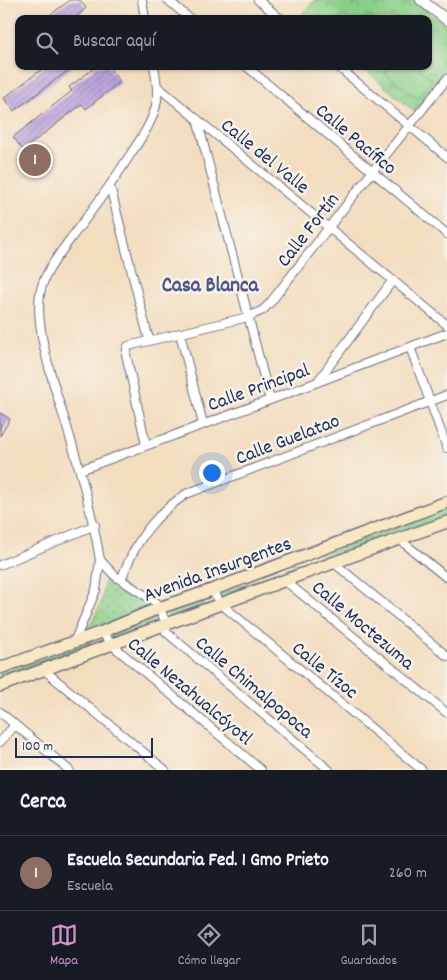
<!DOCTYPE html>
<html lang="es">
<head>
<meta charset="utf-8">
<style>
	body { margin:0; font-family:Dekko,sans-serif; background:#242831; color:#f1f3f6 }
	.scale { position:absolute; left:15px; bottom:12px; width:138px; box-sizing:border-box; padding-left:5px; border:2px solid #1b2f5e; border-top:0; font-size:14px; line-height:18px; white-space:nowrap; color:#1b2f5e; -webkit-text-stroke:4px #f7f3e8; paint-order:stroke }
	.you { position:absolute; left:211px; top:472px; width:18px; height:18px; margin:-12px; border:4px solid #fff; border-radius:50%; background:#1a73e8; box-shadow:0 0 0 8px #1a73e833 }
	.badge { display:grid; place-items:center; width:32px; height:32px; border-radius:50%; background:#d690ce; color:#fff; font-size:16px; font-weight:700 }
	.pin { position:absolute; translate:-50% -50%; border:2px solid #fff; box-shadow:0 1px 5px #0006 }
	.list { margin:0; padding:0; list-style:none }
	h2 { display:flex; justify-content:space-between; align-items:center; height:65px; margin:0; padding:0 20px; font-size:21px }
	h2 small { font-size:16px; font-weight:400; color:#9ea1a6 }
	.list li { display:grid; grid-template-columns:32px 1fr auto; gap:15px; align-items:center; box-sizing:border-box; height:75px; padding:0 20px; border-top:1px solid #363941 }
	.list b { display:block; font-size:19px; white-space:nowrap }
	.list p { margin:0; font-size:16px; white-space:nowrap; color:#9ea1a6 }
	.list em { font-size:16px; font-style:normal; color:#9ea1a6 }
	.icon { flex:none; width:28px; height:28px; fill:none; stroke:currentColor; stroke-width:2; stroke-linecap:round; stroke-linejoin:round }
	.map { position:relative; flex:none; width:447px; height:770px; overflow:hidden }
	.search { position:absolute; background:#171b24; box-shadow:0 1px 4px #0004; left:15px; right:15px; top:15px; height:55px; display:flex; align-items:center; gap:12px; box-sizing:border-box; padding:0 18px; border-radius:10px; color:#9ea1a6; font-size:19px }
	.sheet { height:140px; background:#171b24 }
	nav { display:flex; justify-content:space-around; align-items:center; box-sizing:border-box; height:70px; border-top:1px solid #363941; background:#171b24; font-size:14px; color:#9ea1a6 }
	nav a { display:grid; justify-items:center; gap:2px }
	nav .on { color:#d690ce }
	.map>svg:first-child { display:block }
</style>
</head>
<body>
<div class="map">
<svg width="447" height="770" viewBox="0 0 447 770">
	<defs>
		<pattern id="grass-dots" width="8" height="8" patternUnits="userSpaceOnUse" patternTransform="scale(1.25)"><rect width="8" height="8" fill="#89cf89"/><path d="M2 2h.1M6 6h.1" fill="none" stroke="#6fa873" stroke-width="1.8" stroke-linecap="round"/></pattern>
		<pattern id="park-crowns" width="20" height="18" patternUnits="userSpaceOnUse" patternTransform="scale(1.25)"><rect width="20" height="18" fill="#89cf89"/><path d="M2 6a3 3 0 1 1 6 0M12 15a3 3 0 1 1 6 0" fill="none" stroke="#6fa873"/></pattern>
		<pattern id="building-hatch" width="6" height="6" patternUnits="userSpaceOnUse" patternTransform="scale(1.25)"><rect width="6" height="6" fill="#b69edc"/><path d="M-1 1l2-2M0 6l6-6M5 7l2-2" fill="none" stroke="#9381b6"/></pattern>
	</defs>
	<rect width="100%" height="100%" fill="#f7f3e8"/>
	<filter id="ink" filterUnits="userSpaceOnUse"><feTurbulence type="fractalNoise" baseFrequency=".02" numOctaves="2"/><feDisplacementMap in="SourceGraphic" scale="10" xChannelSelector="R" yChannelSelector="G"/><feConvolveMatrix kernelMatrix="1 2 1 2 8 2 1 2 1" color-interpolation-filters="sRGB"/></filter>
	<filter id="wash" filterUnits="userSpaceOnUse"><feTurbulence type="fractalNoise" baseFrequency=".0096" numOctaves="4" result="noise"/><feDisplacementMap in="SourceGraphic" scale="20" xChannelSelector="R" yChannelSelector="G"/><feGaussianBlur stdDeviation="1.12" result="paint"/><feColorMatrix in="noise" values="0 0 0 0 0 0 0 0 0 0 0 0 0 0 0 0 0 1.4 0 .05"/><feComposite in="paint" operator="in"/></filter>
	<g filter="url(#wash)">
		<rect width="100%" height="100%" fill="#f3ddbf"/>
		<path fill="url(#grass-dots)" stroke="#527f74" d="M447,507V515L223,600L219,596L225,592Z
			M106,572L134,595L155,606L86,632L101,604Z
			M200,600L204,603L203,606L171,619L168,617L167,613L170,611Z
			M155,614L158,618L157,620L114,638L109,635V633Z
			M89,642L92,646L0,683V674Z"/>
		<path fill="url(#park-crowns)" stroke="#527f74" d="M315,0H413L447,26V75L416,113L361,66H428V19H306L302,15Z"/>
		<path fill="#89cf89" stroke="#527f74" d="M391,66H415L433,80L418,99L385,73Z"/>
		<g id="blocks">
			<path fill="url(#building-hatch)" d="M70,0H80L86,8L73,19H45Z
				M46,66H74L14,111L4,98Z
				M97,66H108L120,82L86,109L82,104L23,150L13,137L72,91L69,87Z
				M0,413L10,419L0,436Z"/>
		</g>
	</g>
	<g filter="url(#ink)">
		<use href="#blocks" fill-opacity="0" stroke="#676c80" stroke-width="1"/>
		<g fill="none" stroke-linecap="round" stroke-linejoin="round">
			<defs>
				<path id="minor" d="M142,0L145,19
					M168,0L190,19
					M258,0L281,19
					M246,66L447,234
					M337,66L447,157
					M158,87L447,325
					M197,119L270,400
					M110,186L149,340
					M180,333L203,424
					M410,347L447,448
					M318,381L393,280
					M146,445L126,354L128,346L248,317L263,310L270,303L372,172L447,79
					M80,470L270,400L447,333
					M399,539L447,578
					M100,560C93,517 82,476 69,434C58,397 34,332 40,294C44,272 59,255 71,238C91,212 111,185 128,158C140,140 154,121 157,100C158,88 156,78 154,66
					M334,563L447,656
					M0,565L95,525
					M121,580C135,542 152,517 186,494L447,395
					M284,580L447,713
					M212,590L221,604L422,770
					M102,632L112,645L261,770
					M75,640L96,590L100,560L115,576L157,603L167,625L166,632L329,770
					M44,670L165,770
					M0,712L69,770
					M0,742L15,725"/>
				<path id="tertiary" d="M421,0L447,20"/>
				<path id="secondary" d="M0,668L102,632L159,608L212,590L447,502
					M0,686C149,630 298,575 447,522"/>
			</defs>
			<use href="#minor" stroke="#676c80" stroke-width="10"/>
			<use href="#tertiary" stroke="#676c80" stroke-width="12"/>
			<use href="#secondary" stroke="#676c80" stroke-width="14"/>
			<use href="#minor" stroke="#fff" stroke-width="8"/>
			<use href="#tertiary" stroke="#fff" stroke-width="10"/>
			<use href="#secondary" stroke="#f9e7c3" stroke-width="11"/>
		</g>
	</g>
	<g text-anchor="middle" stroke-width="5" stroke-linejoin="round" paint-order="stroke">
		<g font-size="20" fill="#1b2f5e" stroke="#f7f3e8">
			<text transform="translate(357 138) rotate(40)" y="7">Calle Pacífico</text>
			<text transform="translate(266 155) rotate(39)" y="7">Calle del Valle</text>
			<text transform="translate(307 229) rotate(-52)" y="7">Calle Fortín</text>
			<text transform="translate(258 386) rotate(-20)" y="7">Calle Principal</text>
			<text transform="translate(287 438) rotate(-21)" y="7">Calle Guelatao</text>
			<text transform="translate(217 568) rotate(-20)" y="7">Avenida Insurgentes</text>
			<text transform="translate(364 624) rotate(40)" y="7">Calle Moctezuma</text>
			<text transform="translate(326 669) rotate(39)" y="7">Calle Tízoc</text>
			<text transform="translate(255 686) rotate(40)" y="7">Calle Chimalpopoca</text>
			<text transform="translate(191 690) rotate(40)" y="7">Calle Nezahualcóyotl</text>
		</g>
		<g font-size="21" font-weight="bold" fill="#51568a" stroke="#f7f3e8">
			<text x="210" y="291">Casa Blanca</text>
		</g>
	</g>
</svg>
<div class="scale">100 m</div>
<div class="you"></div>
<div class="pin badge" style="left:35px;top:160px;background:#8d6e63">1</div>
<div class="search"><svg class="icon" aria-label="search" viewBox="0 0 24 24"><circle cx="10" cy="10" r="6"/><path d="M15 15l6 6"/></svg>Buscar aquí</div>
</div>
<section class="sheet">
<h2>Cerca<small></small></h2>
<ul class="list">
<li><span class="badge" style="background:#8d6e63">1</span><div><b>Escuela Secundaria Fed. 1 Gmo Prieto</b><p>Escuela</p></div><em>260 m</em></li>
</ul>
</section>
<nav>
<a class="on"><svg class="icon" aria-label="map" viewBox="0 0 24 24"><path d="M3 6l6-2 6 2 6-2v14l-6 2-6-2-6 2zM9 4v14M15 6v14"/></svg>Mapa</a>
<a><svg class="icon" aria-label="directions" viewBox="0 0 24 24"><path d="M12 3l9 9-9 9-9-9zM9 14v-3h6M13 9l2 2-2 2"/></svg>Cómo llegar</a>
<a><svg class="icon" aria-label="saved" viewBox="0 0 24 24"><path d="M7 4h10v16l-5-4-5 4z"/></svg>Guardados</a>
</nav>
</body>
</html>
